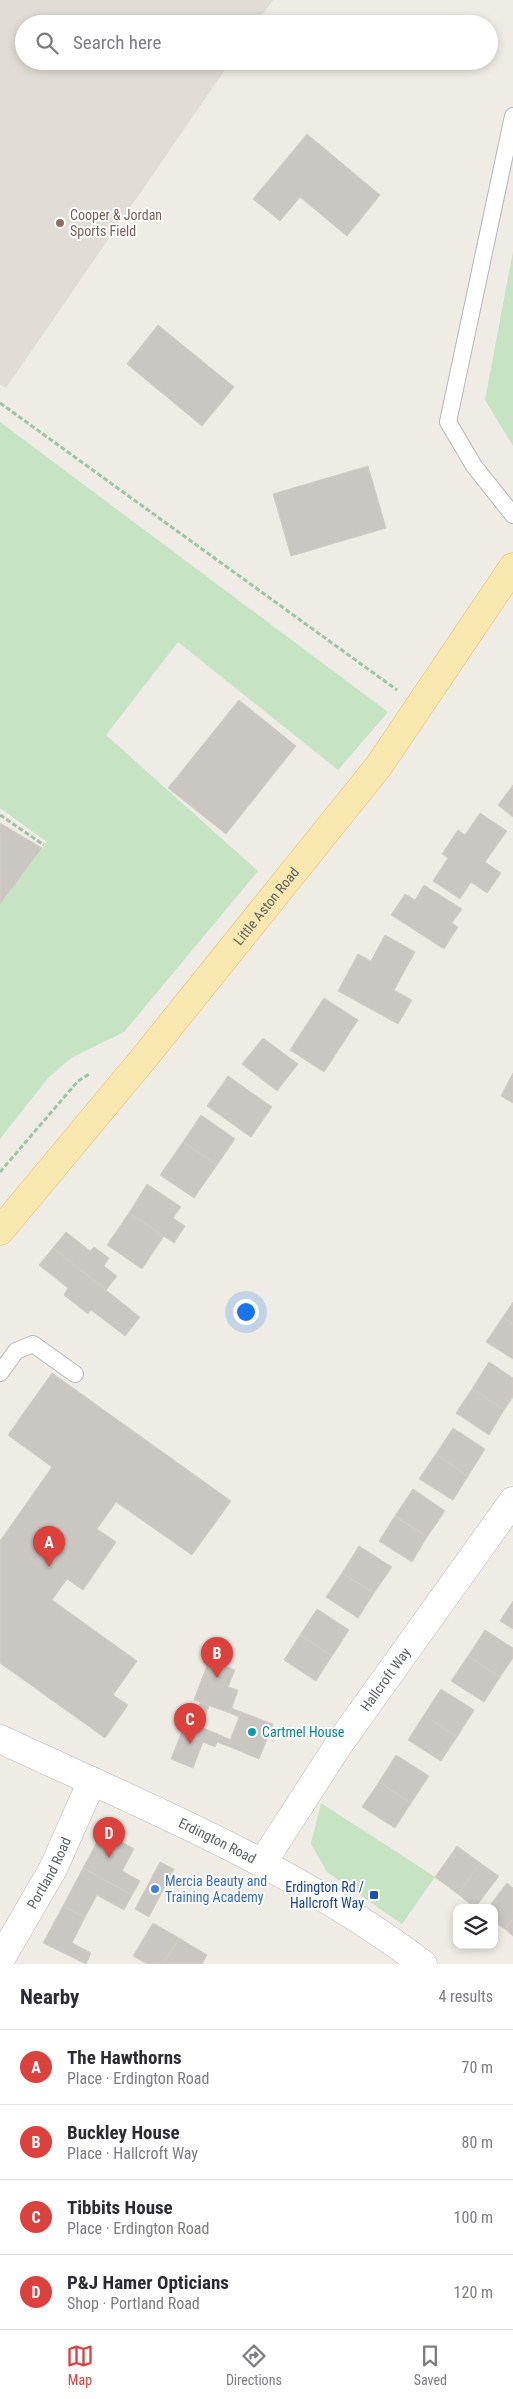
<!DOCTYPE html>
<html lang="en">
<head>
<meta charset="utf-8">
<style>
	body { margin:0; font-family:"Roboto Condensed",sans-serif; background:#f2f2f3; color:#2b2b33 }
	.controls { position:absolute; right:15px; bottom:15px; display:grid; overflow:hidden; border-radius:10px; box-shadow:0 2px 8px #0003 }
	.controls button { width:45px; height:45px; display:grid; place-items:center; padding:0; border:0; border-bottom:1px solid #e1e1e2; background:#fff; color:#2b2b33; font:25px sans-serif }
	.you { position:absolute; left:245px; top:1311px; width:18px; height:18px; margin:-12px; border:4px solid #fff; border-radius:50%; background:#1a73e8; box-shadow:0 0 0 8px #1a73e833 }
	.badge { display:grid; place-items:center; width:32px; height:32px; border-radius:50%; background:#db423e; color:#fff; font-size:16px; font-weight:700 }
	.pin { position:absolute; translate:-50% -41px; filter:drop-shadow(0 1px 2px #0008) }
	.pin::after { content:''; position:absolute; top:26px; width:18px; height:15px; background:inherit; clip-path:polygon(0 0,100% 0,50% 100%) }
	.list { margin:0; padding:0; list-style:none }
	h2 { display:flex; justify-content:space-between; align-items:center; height:65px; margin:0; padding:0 20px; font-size:21px }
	h2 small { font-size:16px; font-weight:400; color:#7c7c81 }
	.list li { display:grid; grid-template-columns:32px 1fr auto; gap:15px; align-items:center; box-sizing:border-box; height:75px; padding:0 20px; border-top:1px solid #e1e1e2 }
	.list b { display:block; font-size:19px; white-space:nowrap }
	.list p { margin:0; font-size:16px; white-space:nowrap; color:#7c7c81 }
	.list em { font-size:16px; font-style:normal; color:#7c7c81 }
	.icon { flex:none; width:28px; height:28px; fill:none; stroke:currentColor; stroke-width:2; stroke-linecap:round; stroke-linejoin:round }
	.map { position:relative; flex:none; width:513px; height:1964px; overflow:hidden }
	.search { position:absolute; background:#fff; box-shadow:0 2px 8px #0003; left:15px; right:15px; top:15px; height:55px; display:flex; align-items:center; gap:12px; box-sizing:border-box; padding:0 18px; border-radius:28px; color:#7c7c81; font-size:19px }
	.sheet { height:365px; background:#fff }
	nav { display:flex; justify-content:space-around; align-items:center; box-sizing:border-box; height:70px; border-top:1px solid #e1e1e2; background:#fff; font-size:14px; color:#7c7c81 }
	nav a { display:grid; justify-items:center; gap:2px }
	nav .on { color:#db423e }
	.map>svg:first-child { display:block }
</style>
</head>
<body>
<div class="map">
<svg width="513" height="1964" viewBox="0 0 513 1964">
	<rect width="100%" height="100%" fill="#eeece5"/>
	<path fill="#e1ddd6" d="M0,0H273L256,24H24V61H231L6,388L0,384Z"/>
	<path fill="#c6e3c4" d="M513,251V446L485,400Z
		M0,422L388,712L338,770L178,642L106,735L258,871L124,1032L71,1058L48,1078L0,1139V904L47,842L0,808Z
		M321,1803L435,1877L402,1924L327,1872L311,1844Z"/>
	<path fill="#cac7c2" stroke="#d2cdc4" d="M307,134L380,195L347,236L300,197L280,221L253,199Z
		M158,325L234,387L202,426L127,364Z
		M368,466L386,528L291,556L273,494Z
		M239,700L296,746L226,834L168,788Z
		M513,785V817L498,805Z
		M480,813L507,831L485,862L501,873L487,893L471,882L460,899L433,881L448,858L442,854L458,830L465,835Z
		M0,823L42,848L0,904Z
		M424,885L462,909L452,923L458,927L444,949L391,915L405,894L415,900Z
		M385,935L415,952L394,990L412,1000L398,1024L338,991L358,954L371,961Z
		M324,998L358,1020L324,1072L290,1050Z
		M263,1038L298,1064L277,1091L242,1064Z
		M513,1073V1103L501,1096Z
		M228,1076L272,1107L251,1137L207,1106Z
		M201,1115L235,1139L217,1165L183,1142Z
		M183,1142L217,1165L194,1198L160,1175Z
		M147,1184L181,1207L173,1218L185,1226L174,1243L129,1213Z
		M129,1213L164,1236L142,1269L107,1245Z
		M66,1232L90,1251L94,1247L109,1258L104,1266L117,1276L106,1290L53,1248Z
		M53,1248L140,1317L125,1336L91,1310L88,1314L64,1295L68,1288L39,1265Z
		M513,1302V1324L503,1317Z
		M503,1317L513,1324V1359L486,1342Z
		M489,1362L513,1378V1397L504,1410L472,1389Z
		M52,1373L231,1501L192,1555L116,1502L97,1529L116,1542L83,1590L67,1579L52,1600L137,1661L113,1695L128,1705L105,1738L0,1663V1541L52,1467L8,1435Z
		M472,1389L504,1410L489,1435L456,1413Z
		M453,1428L485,1449L468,1476L436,1454Z
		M436,1454L468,1476L453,1500L419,1479Z
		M413,1489L445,1511L427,1537L395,1516Z
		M395,1516L427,1537L412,1562L379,1541Z
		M359,1546L392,1567L374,1593L342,1573Z
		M342,1573L374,1593L358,1618L326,1597Z
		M513,1601V1629L500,1621Z
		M317,1609L349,1630L332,1656L300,1635Z
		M485,1630L513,1648V1658L500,1677L468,1656Z
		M300,1635L332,1656L316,1681L284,1660Z
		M468,1656L500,1677L484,1702L451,1681Z
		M209,1660L235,1670L228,1687L238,1690L230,1713L194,1700Z
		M441,1689L474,1710L457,1737L424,1715Z
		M201,1702L209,1706L201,1727L192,1724Z
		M231,1708L241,1712L239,1717L230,1713Z
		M241,1712L273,1724L259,1759L228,1746Z
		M424,1715L457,1737L441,1761L408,1740Z
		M186,1721L220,1735L215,1747L203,1742L193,1768L171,1759Z
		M220,1735L231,1740L228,1746L217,1742Z
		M396,1755L429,1776L411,1803L379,1782Z
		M379,1782L411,1803L395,1828L362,1807Z
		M103,1831L134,1849L122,1871L140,1881L132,1895L83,1868Z
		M457,1846L480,1863L458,1894L435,1877Z
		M160,1862L174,1869L149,1917L135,1909Z
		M480,1863L499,1876L475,1908L458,1894Z
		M83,1868L132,1895L124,1910L97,1895L85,1917L63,1906Z
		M507,1883L513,1888V1919L505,1929L494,1922V1908H488Z
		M63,1906L85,1917L72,1943L91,1953L86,1964L43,1943Z
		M513,1919V1936L505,1929Z
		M153,1923L179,1938L163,1964H147L133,1956Z
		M179,1938L207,1955L202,1964H163Z"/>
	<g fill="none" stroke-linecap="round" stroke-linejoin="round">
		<defs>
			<path id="service" d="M513,116L448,422L474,466L513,515
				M0,1373L16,1351L33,1344L75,1374"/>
			<g id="minor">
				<path id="s1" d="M0,1739C144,1806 295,1867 423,1964"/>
				<path id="s2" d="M263,1862L339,1744L513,1501"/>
				<path id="s3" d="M0,1960L53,1869L92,1781"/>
			</g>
			<g id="primary">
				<path id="s4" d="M0,1231L144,1058L378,767L513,567"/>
			</g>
		</defs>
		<use href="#service" stroke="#b2b5b9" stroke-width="18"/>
		<use href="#minor" stroke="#b2b5b9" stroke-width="29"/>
		<use href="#primary" stroke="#e6bb67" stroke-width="29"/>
		<path stroke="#9ec4a6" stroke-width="3" stroke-dasharray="5 2.5" stroke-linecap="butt" d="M0,403L397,690
			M0,815L44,845
			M0,1172L78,1081L91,1073"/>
		<use href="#service" stroke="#fff" stroke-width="16"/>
		<use href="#minor" stroke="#fff" stroke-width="28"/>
		<use href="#primary" stroke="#f8e8b0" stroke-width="28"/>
	</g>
	<circle fill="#8d6e63" stroke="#fff" stroke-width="2" cx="60" cy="223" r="5"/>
	<circle fill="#0f9aa8" stroke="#fff" stroke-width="2" cx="252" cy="1732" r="5"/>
	<circle fill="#3f7fe0" stroke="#fff" stroke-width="2" cx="155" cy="1889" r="5"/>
	<rect fill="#1a4fb4" stroke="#fff" stroke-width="2" x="369" y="1890" width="10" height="10" rx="2.5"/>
	<g text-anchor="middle" stroke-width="4" stroke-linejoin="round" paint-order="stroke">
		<g font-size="14" fill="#785e54" stroke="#fff" text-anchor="start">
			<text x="70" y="220">Cooper &amp; Jordan<tspan x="70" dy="16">Sports Field</tspan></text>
		</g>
		<g font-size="14" fill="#5d6164" stroke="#fff">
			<text dy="5" stroke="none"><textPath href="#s4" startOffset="420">Little Aston Road</textPath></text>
			<text dy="5" stroke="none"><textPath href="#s2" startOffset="220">Hallcroft Way</textPath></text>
			<text dy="5" stroke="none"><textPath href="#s1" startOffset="240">Erdington Road</textPath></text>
			<text dy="5" stroke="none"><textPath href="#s3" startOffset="100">Portland Road</textPath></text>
		</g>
		<g font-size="14" fill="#0d838f" stroke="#fff" text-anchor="start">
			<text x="262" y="1737">Cartmel House</text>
		</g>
		<g font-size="14" fill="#366cbe" stroke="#fff" text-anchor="start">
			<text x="165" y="1886">Mercia Beauty and<tspan x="165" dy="16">Training Academy</tspan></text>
		</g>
		<g font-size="14" fill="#164399" stroke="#fff" text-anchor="end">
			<text x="364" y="1892">Erdington Rd /<tspan x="364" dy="16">Hallcroft Way</tspan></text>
		</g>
	</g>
</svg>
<div class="controls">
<button><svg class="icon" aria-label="layers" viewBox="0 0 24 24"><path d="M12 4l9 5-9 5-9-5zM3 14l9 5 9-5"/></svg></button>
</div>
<div class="you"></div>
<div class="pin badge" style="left:49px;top:1567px">A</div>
<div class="pin badge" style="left:217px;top:1678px">B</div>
<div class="pin badge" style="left:190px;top:1744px">C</div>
<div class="pin badge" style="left:109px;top:1858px">D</div>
<div class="search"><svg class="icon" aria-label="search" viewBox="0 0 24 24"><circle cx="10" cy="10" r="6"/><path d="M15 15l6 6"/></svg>Search here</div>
</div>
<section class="sheet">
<h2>Nearby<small>4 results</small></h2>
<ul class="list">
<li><span class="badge">A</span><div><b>The Hawthorns</b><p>Place · Erdington Road</p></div><em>70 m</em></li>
<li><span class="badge">B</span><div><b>Buckley House</b><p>Place · Hallcroft Way</p></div><em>80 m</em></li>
<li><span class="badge">C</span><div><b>Tibbits House</b><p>Place · Erdington Road</p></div><em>100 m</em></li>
<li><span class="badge">D</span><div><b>P&amp;J Hamer Opticians</b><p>Shop · Portland Road</p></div><em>120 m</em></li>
</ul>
</section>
<nav>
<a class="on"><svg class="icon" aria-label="map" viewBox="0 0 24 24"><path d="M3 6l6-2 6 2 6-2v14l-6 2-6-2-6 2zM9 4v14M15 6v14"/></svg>Map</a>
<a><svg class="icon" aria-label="directions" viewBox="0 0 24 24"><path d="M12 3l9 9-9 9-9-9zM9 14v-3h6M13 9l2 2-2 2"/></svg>Directions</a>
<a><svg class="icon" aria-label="saved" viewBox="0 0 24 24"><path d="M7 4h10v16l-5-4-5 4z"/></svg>Saved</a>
</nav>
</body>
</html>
